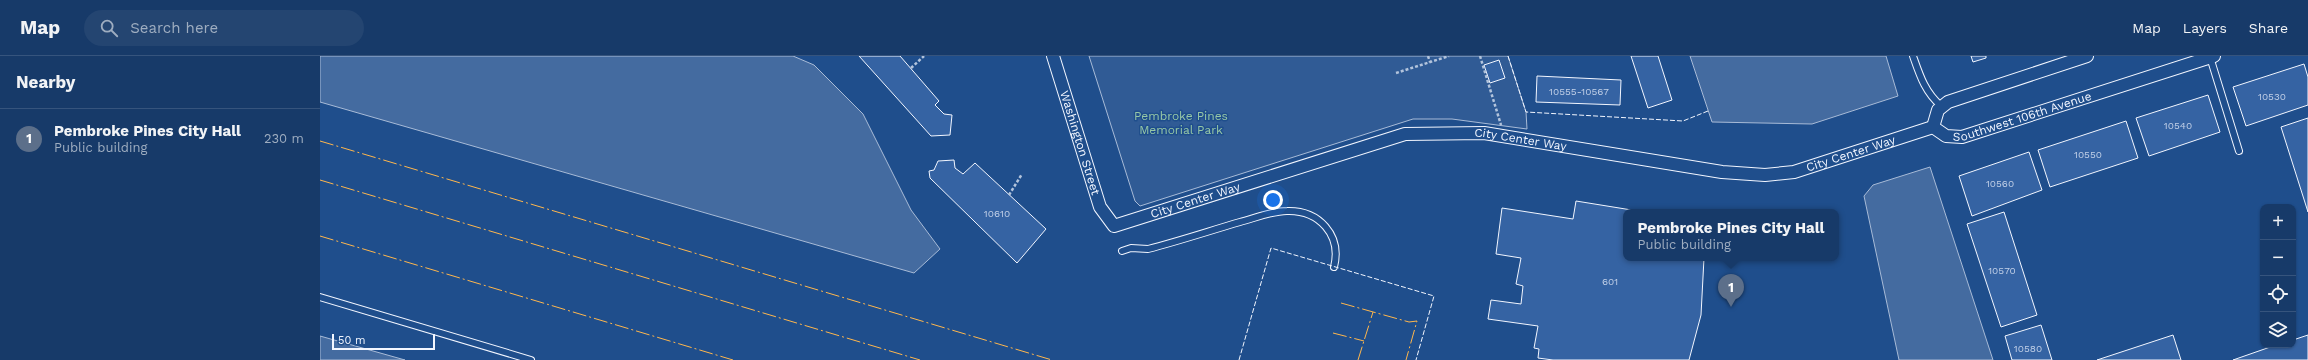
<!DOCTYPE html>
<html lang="en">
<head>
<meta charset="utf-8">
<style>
	body { margin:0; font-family:"Work Sans",sans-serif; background:#244571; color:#f1f3f6 }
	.controls { position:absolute; right:12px; bottom:12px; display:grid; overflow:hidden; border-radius:8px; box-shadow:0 1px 3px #0004 }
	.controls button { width:36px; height:36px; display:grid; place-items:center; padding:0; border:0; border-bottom:1px solid #36547d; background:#173a69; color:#f1f3f6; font:20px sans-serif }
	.scale { position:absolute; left:12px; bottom:10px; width:103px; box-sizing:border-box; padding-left:4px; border:2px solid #f2f6ff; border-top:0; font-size:11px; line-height:14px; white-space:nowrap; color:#f2f6ff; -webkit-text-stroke:3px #1f4e8c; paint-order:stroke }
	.you { position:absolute; left:953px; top:144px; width:14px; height:14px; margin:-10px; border:3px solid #fff; border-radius:50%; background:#1a73e8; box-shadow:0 0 0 6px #1a73e833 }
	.badge { display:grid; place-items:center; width:26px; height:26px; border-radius:50%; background:#d6ab8b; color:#fff; font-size:13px; font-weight:700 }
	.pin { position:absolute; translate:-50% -33px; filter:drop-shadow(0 1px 2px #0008) }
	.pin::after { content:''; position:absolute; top:21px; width:14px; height:12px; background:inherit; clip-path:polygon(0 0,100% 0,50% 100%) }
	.popup { position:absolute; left:1303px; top:153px; width:216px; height:52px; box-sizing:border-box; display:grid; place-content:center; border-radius:8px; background:#173a69; filter:drop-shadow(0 1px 3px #0005); font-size:13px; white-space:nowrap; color:#9eadc0 }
	.popup b { font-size:15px; color:#f1f3f6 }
	.popup::after { content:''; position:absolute; left:50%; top:100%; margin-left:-8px; border:8px solid transparent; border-top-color:#173a69 }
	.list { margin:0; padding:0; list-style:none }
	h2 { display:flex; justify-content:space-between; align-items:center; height:52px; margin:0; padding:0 16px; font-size:17px }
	h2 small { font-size:13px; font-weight:400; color:#9eadc0 }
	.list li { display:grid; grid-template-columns:26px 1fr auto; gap:12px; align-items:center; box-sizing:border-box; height:60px; padding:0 16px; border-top:1px solid #36547d }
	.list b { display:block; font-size:15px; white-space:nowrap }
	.list p { margin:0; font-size:13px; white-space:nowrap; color:#9eadc0 }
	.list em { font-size:13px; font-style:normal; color:#9eadc0 }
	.icon { flex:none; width:22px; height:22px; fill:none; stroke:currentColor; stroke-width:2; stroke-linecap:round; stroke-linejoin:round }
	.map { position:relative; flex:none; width:1988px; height:304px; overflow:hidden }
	header { display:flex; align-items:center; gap:24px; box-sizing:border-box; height:56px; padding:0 20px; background:#173a69; border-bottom:1px solid #36547d }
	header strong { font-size:19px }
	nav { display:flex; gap:22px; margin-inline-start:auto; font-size:14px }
	.search { width:280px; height:36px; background:#244571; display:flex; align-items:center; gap:10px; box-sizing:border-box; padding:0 14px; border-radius:22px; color:#9eadc0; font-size:15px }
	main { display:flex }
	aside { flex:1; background:#173a69 }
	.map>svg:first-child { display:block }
</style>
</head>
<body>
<header>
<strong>Map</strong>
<div class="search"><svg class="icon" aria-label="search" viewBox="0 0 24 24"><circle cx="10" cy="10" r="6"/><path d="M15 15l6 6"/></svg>Search here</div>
<nav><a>Map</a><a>Layers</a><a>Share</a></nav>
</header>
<main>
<aside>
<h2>Nearby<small></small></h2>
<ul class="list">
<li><span class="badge" style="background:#5c6f8a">1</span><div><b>Pembroke Pines City Hall</b><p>Public building</p></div><em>230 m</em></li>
</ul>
</aside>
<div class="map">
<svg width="1988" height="304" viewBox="0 0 1988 304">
	<rect width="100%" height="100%" fill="#1f4e8c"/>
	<path fill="#305b95" stroke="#a8bbd7" d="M769,0H1188L1206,56L1207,73L1132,63H1093L820,150L815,145Z"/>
	<path fill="#446ba0" stroke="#a8bbd7" d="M0,0H473L494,9L543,58L591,154L620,193L594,217L0,46Z
		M1370,0H1566L1578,40L1492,68L1392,66Z
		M1610,111L1673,304H1579L1544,140L1553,129Z
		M0,280L85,304H0Z"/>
	<path fill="#3563a3" stroke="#f2f6ff" d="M539,0H580L619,45L615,49L624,58L632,59L630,79L611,80Z
		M1311,0H1338L1352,44L1328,52Z
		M1651,0H1666V2L1653,6Z
		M1179,4L1185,22L1170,27L1164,9Z
		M1984,8L1988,21V49L1926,70L1913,31Z
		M1217,20L1301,24L1300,49L1216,46Z
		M1888,39L1900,76L1829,100L1816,62Z
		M1988,62V156L1961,71Z
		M1806,65L1818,102L1730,131L1718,94Z
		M1709,96L1722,134L1652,160L1639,120Z
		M634,104L635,112L643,118L655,107L726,173L697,207L610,122L609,115L614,114L618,105Z
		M1256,145L1324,156H1306V202H1384L1381,259L1369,304H1233L1218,302L1219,293L1214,292L1218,270L1168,263L1171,244L1201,248L1203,230L1196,228L1201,202L1176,198L1182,152L1253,163Z
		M1684,156L1717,259L1681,271L1647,168Z
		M1721,269L1732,304H1692L1685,280Z
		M1853,279L1861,304H1777Z
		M1988,279V304H1913L1956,289H1973V284Z"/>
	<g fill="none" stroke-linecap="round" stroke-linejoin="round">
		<defs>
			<path id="lane" d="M1593,0C1600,20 1605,36 1621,50
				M1890,1L1919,95
				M802,195L811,192L828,193C859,185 889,175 920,166C935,162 952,155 967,155C999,154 1022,179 1014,211
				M0,241L211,304"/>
			<g id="street">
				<path id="s1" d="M733,0L780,151L794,170L1085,78L1164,77L1402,116L1445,119L1474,116L1613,71"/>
				<path id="s2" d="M1613,71L1626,80L1642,81L1894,0"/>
				<path d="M1613,71L1618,54L1628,46L1767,0"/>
			</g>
		</defs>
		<use href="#lane" stroke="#f2f6ff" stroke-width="8"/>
		<use href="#street" stroke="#f2f6ff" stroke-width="14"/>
		<path stroke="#b3c4dc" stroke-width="2.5" stroke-dasharray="3 2" stroke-linecap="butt" d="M1108,0L1110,6
			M1160,0L1181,69
			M591,12L604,0
			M1076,17L1129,0
			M689,139L702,118"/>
		<use href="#lane" stroke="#1f4e8c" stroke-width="6"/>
		<use href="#street" stroke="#1f4e8c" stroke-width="12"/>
		<path stroke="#f2f6ff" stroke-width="1" stroke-dasharray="5 2" stroke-linecap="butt" d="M1188,0L1206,56L1363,65L1388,55
			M919,304L951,192L1114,240L1096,304"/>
		<path stroke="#ffb74d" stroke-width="1" stroke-dasharray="14 3 2 3" stroke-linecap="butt" d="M0,85L732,304
			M0,124L600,304
			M0,180L413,304
			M1021,247L1089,266L1097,265L1086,304
			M1013,277L1044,285
			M1038,304L1053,256"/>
	</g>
	<g text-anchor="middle" stroke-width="3" stroke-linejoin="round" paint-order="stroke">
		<g font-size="10" fill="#c3d1e8">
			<text x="1259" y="39">10555-10567</text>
			<text x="1952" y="44">10530</text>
			<text x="1858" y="73">10540</text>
			<text x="1768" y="102">10550</text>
			<text x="1680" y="131">10560</text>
			<text x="677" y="161">10610</text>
			<text x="1682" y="218">10570</text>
			<text x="1290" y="229">601</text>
			<text x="1708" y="296">10580</text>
		</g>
		<g font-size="12" fill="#f2f6ff" stroke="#1f4e8c">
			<text dy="4" stroke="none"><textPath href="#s2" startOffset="95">Southwest 106th Avenue</textPath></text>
			<text dy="4" stroke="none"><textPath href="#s1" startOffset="603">City Center Way</textPath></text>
			<text dy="4" stroke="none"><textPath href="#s1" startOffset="91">Washington Street</textPath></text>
			<text dy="4" stroke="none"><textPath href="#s1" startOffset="939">City Center Way</textPath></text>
			<text dy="4" stroke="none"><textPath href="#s1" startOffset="267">City Center Way</textPath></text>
		</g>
		<g font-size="12" fill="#97c8a6" stroke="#1f4e8c">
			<text x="861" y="64">Pembroke Pines<tspan x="861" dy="14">Memorial Park</tspan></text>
		</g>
	</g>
</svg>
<div class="controls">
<button>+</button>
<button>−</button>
<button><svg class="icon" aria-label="locate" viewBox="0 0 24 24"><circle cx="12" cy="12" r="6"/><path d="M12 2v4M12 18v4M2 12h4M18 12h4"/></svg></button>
<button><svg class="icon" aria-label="layers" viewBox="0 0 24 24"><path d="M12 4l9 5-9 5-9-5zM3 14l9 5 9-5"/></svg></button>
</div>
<div class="scale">50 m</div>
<div class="you"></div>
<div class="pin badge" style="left:1411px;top:251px;background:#5c6f8a">1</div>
<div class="popup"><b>Pembroke Pines City Hall</b>Public building</div>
</div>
</main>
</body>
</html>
